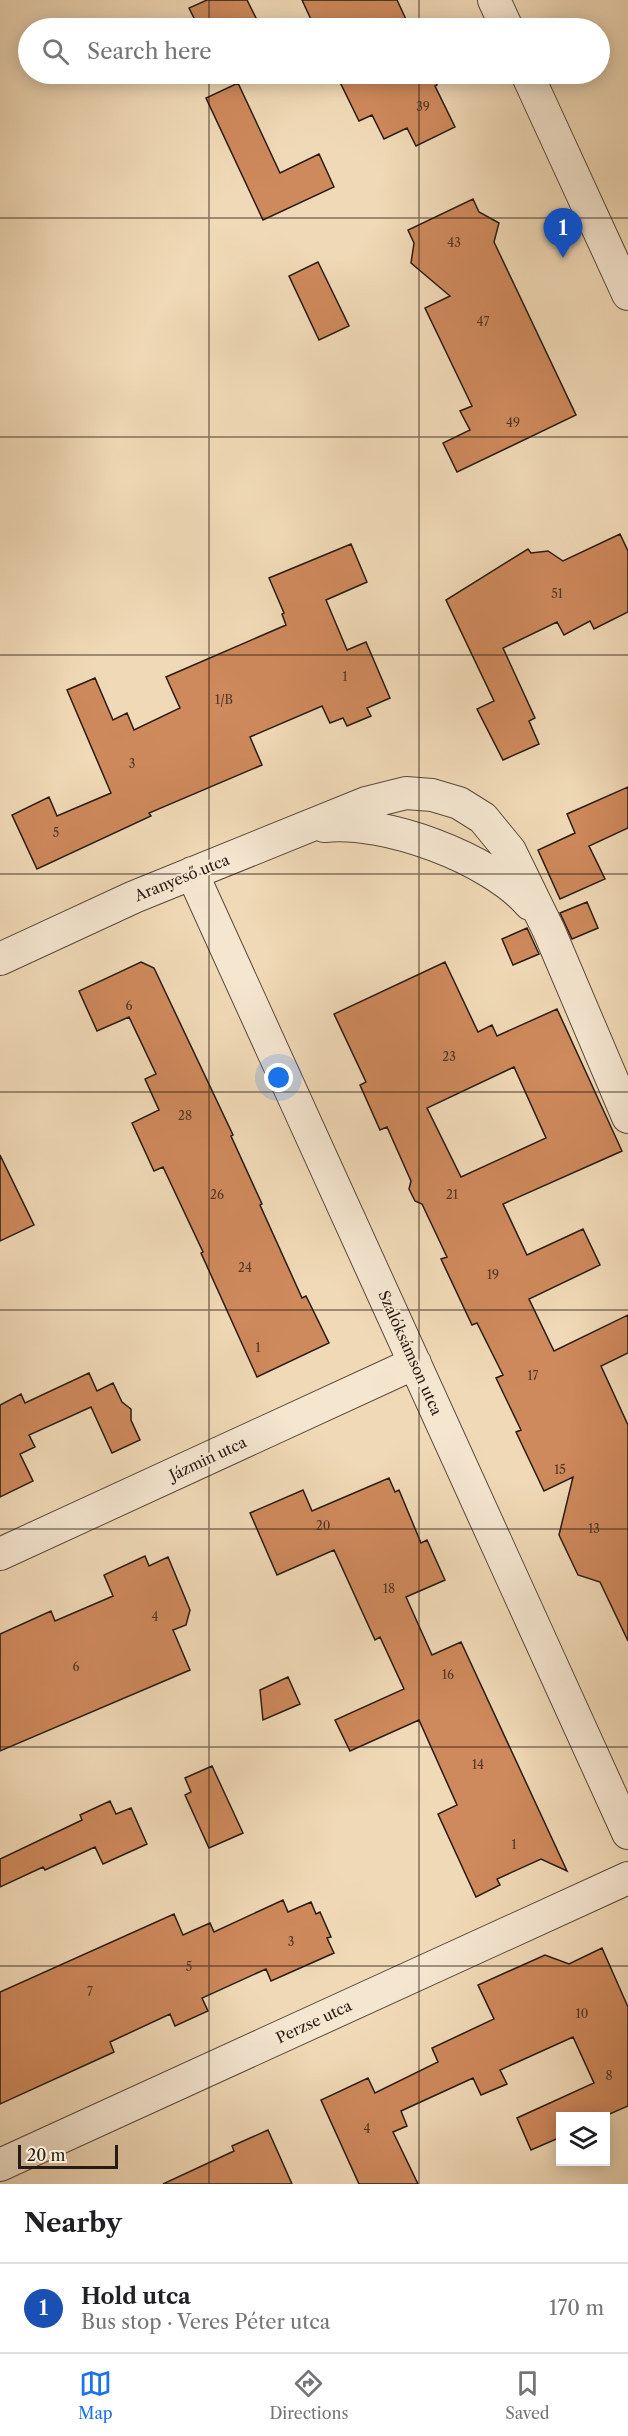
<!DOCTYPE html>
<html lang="en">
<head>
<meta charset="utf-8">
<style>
	body { margin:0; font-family:"Libre Caslon Text",serif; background:#f6f6f6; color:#202124 }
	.controls { position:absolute; right:18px; bottom:18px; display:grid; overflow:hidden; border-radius:0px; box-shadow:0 3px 15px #0003 }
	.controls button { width:54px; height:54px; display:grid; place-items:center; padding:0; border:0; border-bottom:2px solid #e0e0e0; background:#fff; color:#202124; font:30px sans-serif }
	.scale { position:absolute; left:18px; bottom:15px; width:100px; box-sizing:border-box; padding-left:6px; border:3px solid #281b13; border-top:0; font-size:16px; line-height:21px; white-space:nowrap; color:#281b13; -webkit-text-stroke:4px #f5e6d0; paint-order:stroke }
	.you { position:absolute; left:279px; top:1078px; width:21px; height:21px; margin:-15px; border:4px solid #fff; border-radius:50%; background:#1a73e8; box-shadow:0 0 0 9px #1a73e833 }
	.badge { display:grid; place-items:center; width:39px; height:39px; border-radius:50%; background:#1a73e8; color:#fff; font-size:20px; font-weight:700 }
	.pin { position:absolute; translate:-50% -50px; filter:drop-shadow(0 2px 3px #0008) }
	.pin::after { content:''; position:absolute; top:32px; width:21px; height:18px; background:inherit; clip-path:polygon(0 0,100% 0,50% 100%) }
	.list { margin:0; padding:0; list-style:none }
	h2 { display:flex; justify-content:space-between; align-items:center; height:78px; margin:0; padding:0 24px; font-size:26px }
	h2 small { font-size:20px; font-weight:400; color:#757577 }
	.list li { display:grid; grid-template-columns:39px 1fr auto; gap:18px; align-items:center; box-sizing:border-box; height:90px; padding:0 24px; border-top:2px solid #e0e0e0 }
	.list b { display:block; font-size:22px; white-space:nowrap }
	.list p { margin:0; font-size:20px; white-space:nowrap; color:#757577 }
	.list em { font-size:20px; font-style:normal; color:#757577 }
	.icon { flex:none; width:33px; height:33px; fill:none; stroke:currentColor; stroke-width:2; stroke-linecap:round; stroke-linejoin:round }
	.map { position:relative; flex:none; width:628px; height:2184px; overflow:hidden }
	.search { position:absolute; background:#fff; box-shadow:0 3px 15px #0003; left:18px; right:18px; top:18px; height:66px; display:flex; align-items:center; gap:15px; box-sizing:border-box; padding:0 21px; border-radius:33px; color:#757577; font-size:22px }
	.sheet { height:168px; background:#fff }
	nav { display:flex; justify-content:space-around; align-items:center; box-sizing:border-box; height:84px; border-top:2px solid #e0e0e0; background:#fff; font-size:16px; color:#757577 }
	nav a { display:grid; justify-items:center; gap:3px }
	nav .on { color:#1a73e8 }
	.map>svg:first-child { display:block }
</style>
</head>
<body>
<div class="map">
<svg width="628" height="2184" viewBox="0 0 628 2184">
	<rect width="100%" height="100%" fill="#f0d9b6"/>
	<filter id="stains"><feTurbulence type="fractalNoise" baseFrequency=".00333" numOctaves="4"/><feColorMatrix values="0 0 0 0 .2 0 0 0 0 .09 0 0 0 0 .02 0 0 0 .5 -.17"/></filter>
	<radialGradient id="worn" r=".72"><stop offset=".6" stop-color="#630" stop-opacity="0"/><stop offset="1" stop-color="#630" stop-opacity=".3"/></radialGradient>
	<path fill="#ce895c" stroke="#281b13" stroke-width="1.5" fill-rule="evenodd" d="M207,0H247L261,28H199L189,8Z
		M302,0H397L410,28H315Z
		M336,74H432L437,85L435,86L455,127L416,146L407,128L384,139L372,115L359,121Z
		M238,83L280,173L319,154L334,187L263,220L206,98Z
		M473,199L479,212L499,223L494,242L576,415L457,472L443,443L470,430L460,411L472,406L425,308L450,296L411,263L414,243L408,230Z
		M318,262L349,326L319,340L289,276Z
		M620,534L628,551V612L594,629L590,621L564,635L557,622L503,648L535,718L529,721L539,744L503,760L477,709L494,701L446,600L528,549L531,553L548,551L563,561Z
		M351,544L367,582L326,600L347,650L366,642L390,698L367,708L371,716L347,726L343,718L330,723L322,706L250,737L262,765L149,813L151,816L37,869L12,815L49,797L57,816L111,793L67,690L95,678L113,720L127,713L134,730L180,708L166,677L286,625L282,614L284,613L269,578Z
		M628,787V828L589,846L605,879L560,899L538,850L575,833L567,814Z
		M587,902L598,928L572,939L560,913Z
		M527,928L539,954L513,965L502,939Z
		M141,962L154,968L233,1135L231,1136L262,1204L260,1205L302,1298L306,1296L329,1343L257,1377L201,1253L203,1252L163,1167L154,1171L132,1123L159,1110L145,1079L156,1074L129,1017L97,1031L79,991Z
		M445,962L478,1032L492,1025L497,1036L557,1009L622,1151L503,1204L527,1255L583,1229L600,1265L529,1299L554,1351L628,1315V1353L601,1366L628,1425V1641L600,1582L578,1575L559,1535L573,1477L544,1491L516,1432L521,1430L496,1378L503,1375L477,1323L472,1325L441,1259L447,1257L422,1204L415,1201L409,1189L411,1181L387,1127L380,1130L360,1085L366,1082L334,1014ZM514,1067L546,1138L461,1177L427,1108Z
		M0,1155L34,1225L0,1241Z
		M89,1373L97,1391L113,1383L122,1402L131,1409V1420L140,1440L112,1453L91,1407L29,1435L35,1447L20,1454L33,1481L0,1497V1405L21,1394L25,1403Z
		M389,1478L395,1492L399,1490L421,1543L427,1540L445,1580L406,1597L432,1655L461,1642L567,1871L541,1859L497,1879L500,1885L476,1897L438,1814L457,1805L419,1720L350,1751L335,1720L404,1689L380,1637L375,1640L334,1550L277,1575L250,1513L303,1490L312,1511Z
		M145,1556L149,1566L168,1557L190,1610L186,1625L173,1630L190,1670L0,1751V1634L51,1611L55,1621L113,1596L104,1575Z
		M288,1677L300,1704L263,1720L260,1690Z
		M212,1766L243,1833L209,1848L185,1795L191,1792L185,1778Z
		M110,1801L116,1814L131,1808L147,1844L103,1864L95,1847L45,1870L43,1867L0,1887V1859L82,1820L80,1815Z
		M283,1900L288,1912L311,1902L316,1914L320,1912L331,1937L327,1938L334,1953L271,1981L266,1969L202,1998L208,2011L175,2026L170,2014L110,2042L114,2052L0,2104V1992L174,1914L183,1935L210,1923L214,1932Z
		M602,1948L628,2007V2106L605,2116H561V2137L531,2150L517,2118L594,2083L573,2037L500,2070L507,2084L481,2095L473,2078L401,2111L407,2126L393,2132L418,2184H359L321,2100L368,2078L375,2093L438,2062L432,2048L494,2019L478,1985L545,1955L569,1964Z
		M268,2130L292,2184H163L234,2151L232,2146Z"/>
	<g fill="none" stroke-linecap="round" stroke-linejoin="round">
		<defs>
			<path id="street" d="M494,0L507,28
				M527,74L628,294
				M324,826C384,819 490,858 530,904
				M192,873C338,1193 481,1514 628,1833
				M0,959L134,897L366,803L406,793L432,795L459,803L483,818L510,851L549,931L628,1117
				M0,1554L415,1363
				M0,2165L628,1878"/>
		</defs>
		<use href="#street" stroke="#5a4a3c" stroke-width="34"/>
		<use href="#street" stroke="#f5e6d0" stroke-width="32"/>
	</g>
	<path fill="none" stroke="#281b13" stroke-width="1.5" stroke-opacity="0.55" d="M209,0V28M419,0V28M209,74V2184M419,74V2184M0,218H628M0,437H628M0,655H628M0,874H628M0,1092H628M0,1310H628M0,1529H628M0,1747H628M0,1966H628"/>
	<g text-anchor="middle" stroke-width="4.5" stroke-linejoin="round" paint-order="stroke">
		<g font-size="12" fill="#523625">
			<text x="423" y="111">39</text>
			<text x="454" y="247">43</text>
			<text x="483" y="326">47</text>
			<text x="513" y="427">49</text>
			<text x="557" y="598">51</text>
			<text x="345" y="681">1</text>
			<text x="224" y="704">1/B</text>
			<text x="132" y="768">3</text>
			<text x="56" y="837">5</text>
			<text x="129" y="1010">6</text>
			<text x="449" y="1061">23</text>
			<text x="185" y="1120">28</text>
			<text x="217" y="1199">26</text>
			<text x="452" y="1199">21</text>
			<text x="245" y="1272">24</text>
			<text x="493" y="1279">19</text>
			<text x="258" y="1352">1</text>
			<text x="533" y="1380">17</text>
			<text x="560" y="1474">15</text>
			<text x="323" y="1530">20</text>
			<text x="594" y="1533">13</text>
			<text x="389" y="1593">18</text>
			<text x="155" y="1621">4</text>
			<text x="76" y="1671">6</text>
			<text x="448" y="1679">16</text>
			<text x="478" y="1769">14</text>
			<text x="514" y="1849">1</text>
			<text x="291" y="1946">3</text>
			<text x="189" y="1971">5</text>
			<text x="90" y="1996">7</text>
			<text x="582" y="2018">10</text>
			<text x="609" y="2080">8</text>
			<text x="367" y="2133">4</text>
		</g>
		<g font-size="15" fill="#281b13" stroke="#f5e6d0">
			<text transform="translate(182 878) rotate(-22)" y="5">Aranyeső utca</text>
			<text transform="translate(410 1353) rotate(66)" y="5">Szalóksámson utca</text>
			<text transform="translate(208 1459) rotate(-25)" y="5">Jázmin utca</text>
			<text transform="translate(314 2022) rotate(-25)" y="5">Perzse utca</text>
		</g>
	</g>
	<rect width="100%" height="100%" filter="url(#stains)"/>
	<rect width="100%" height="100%" fill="url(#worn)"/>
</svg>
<div class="controls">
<button><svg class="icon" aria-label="layers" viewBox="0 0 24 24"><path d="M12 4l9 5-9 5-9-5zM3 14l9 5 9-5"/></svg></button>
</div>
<div class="scale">20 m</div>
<div class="you"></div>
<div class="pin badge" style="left:563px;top:258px;background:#1a4fb4">1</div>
<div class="search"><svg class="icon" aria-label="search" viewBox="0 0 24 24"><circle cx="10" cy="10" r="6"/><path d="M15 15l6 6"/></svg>Search here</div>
</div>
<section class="sheet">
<h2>Nearby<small></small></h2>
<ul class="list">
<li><span class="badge" style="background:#1a4fb4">1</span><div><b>Hold utca</b><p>Bus stop · Veres Péter utca</p></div><em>170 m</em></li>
</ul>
</section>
<nav>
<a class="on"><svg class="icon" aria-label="map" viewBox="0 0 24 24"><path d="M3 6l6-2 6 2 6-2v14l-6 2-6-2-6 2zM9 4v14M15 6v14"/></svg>Map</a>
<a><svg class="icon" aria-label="directions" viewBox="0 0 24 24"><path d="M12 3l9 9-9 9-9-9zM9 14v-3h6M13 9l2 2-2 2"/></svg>Directions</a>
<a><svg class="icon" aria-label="saved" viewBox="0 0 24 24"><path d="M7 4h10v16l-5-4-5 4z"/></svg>Saved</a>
</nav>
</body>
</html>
